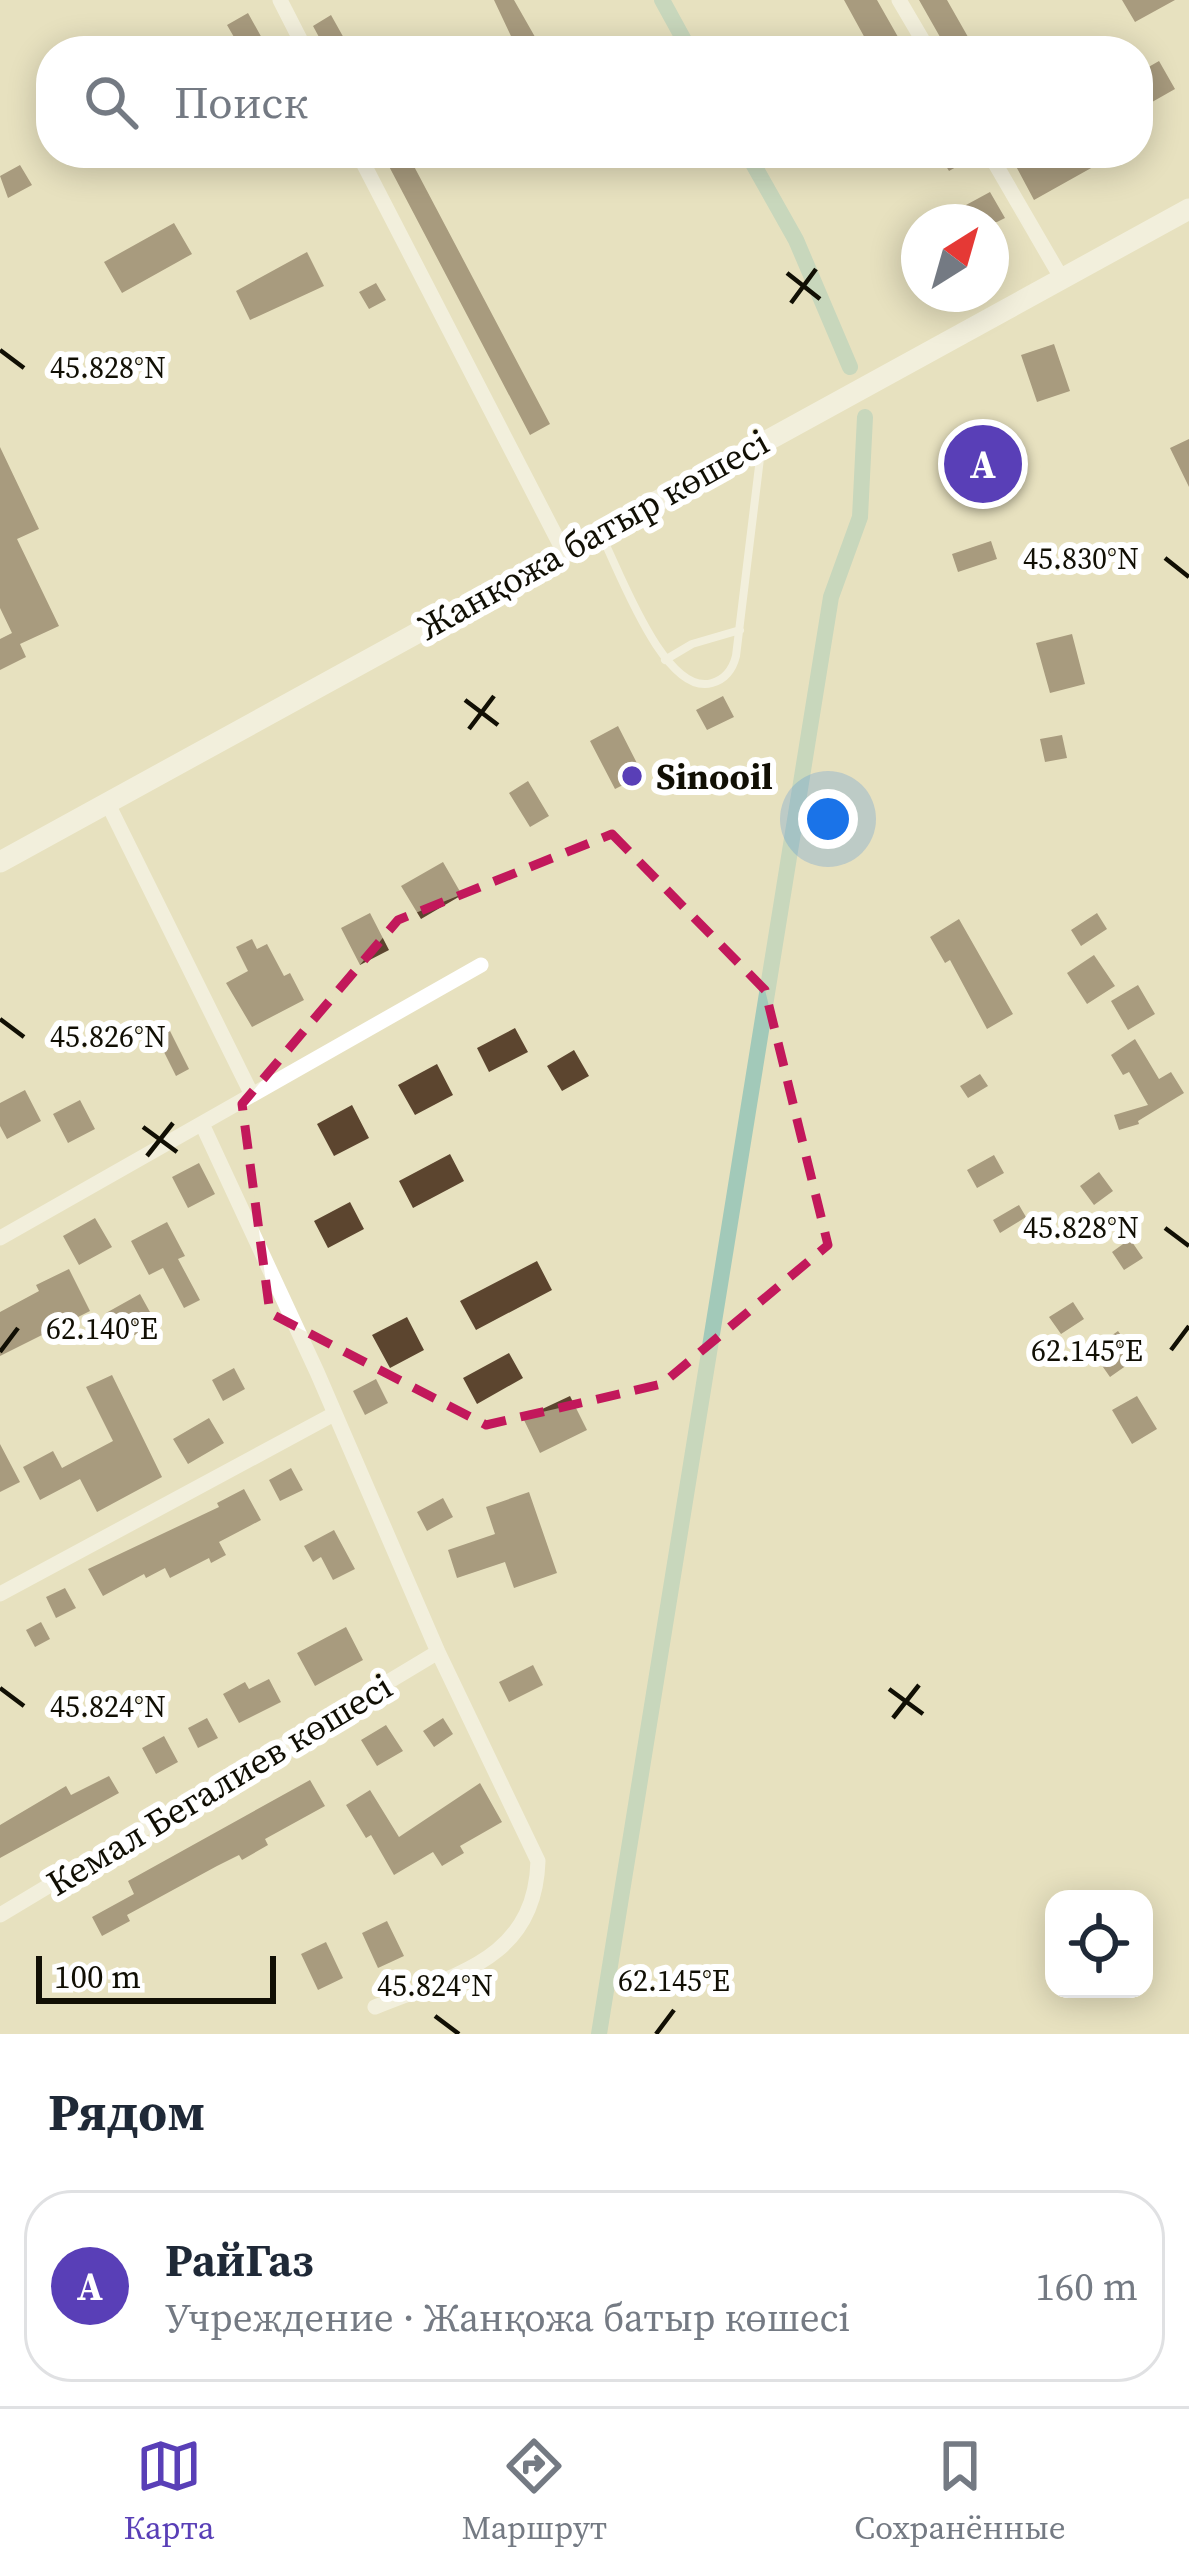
<!DOCTYPE html>
<html lang="ru">
<head>
<meta charset="utf-8">
<style>
	body { margin:0; font-family:"Source Serif 4",serif; background:#f6f6f7; color:#1f2937 }
	.controls { position:absolute; right:36px; bottom:36px; display:grid; overflow:hidden; border-radius:24px; box-shadow:0 6px 30px #0003 }
	.controls button { width:108px; height:108px; display:grid; place-items:center; padding:0; border:0; border-bottom:3px solid #e0e1e3; background:#fff; color:#1f2937; font:60px sans-serif }
	.compass { position:absolute; left:901px; top:204px; width:108px; height:108px; border-radius:50%; background:#fff; box-shadow:0 6px 30px #0003; rotate:37deg }
	.scale { position:absolute; left:36px; bottom:30px; width:240px; box-sizing:border-box; padding-left:12px; border:6px solid #110f04; border-top:0; font-size:33px; line-height:42px; white-space:nowrap; color:#110f04; -webkit-text-stroke:9px #fff; paint-order:stroke }
	.you { position:absolute; left:828px; top:819px; width:42px; height:42px; margin:-30px; border:9px solid #fff; border-radius:50%; background:#1a73e8; box-shadow:0 0 0 18px #1a73e833 }
	.badge { display:grid; place-items:center; width:78px; height:78px; border-radius:50%; background:#593fb7; color:#fff; font-size:39px; font-weight:700 }
	.pin { position:absolute; translate:-50% -50%; border:6px solid #fff; box-shadow:0 3px 12px #0006 }
	.list { margin:0; padding:0; list-style:none }
	h2 { display:flex; justify-content:space-between; align-items:center; height:156px; margin:0; padding:0 48px; font-size:51px }
	h2 small { font-size:39px; font-weight:400; color:#747a83 }
	.list li { display:grid; grid-template-columns:78px 1fr auto; gap:36px; align-items:center; box-sizing:border-box; height:192px; margin:0 24px 24px; padding:0 24px; border:3px solid #e0e1e3; border-radius:48px }
	.list b { display:block; font-size:45px; white-space:nowrap }
	.list p { margin:0; font-size:39px; white-space:nowrap; color:#747a83 }
	.list em { font-size:39px; font-style:normal; color:#747a83 }
	.icon { flex:none; width:66px; height:66px; fill:none; stroke:currentColor; stroke-width:2; stroke-linecap:round; stroke-linejoin:round }
	.map { position:relative; flex:none; width:1189px; height:2034px; overflow:hidden }
	.search { position:absolute; background:#fff; box-shadow:0 6px 30px #0003; left:36px; right:36px; top:36px; height:132px; display:flex; align-items:center; gap:30px; box-sizing:border-box; padding:0 42px; border-radius:48px; color:#747a83; font-size:45px }
	.sheet { height:372px; background:#fff }
	nav { display:flex; justify-content:space-around; align-items:center; box-sizing:border-box; height:168px; border-top:3px solid #e0e1e3; background:#fff; font-size:33px; color:#747a83 }
	nav a { display:grid; justify-items:center; gap:6px }
	nav .on { color:#593fb7 }
	.map>svg:first-child { display:block }
</style>
</head>
<body>
<div class="map">
<svg width="1189" height="2034" viewBox="0 0 1189 2034">
	<rect width="100%" height="100%" fill="#e7e1bf"/>
	<g fill="none" stroke-linecap="round" stroke-linejoin="round">
		<path stroke="#a2c9b9" stroke-width="16" d="M662,0L690,51
			M747,153L796,240L850,367
			M599,2034L831,597L860,517L865,417"/>
	</g>
	<path fill="#5c452f" d="M494,0H514L543,51H518Z
		M844,0H877L906,51H872Z
		M919,0H947L976,51H948Z
		M1122,0H1175L1135,22Z
		M248,13L263,40L242,51L227,25Z
		M331,15L345,40L326,50L313,26Z
		M1159,61L1175,89L1138,110V73Z
		M382,153H407L550,424L530,435Z
		M938,153H977V155L949,171Z
		M1009,153H1118L1034,200Z
		M20,165L32,185L8,198L0,176Z
		M990,192L1005,218L997,222H976L966,205Z
		M174,223L192,254L122,293L104,262Z
		M307,252L324,286L250,320L236,291Z
		M376,283L386,300L369,309L359,292Z
		M1054,344L1070,391L1037,402L1021,355Z
		M1189,439V487L1170,448Z
		M995,445L1005,467L972,482L962,460Z
		M0,447L39,529L17,539L59,626L20,644L26,657L0,670V639L12,633L0,608Z
		M991,541L997,559L958,572L952,554Z
		M1072,634L1085,684L1050,693L1036,643Z
		M723,696L734,717L707,730L696,710Z
		M618,726L643,775L615,789L590,741Z
		M1062,735L1067,758L1045,762L1040,739Z
		M528,781L549,816L530,827L509,793Z
		M443,862L462,895L421,919L401,886Z
		M370,913L389,950L360,965L341,928Z
		M1097,913L1107,929L1081,946L1071,930Z
		M959,919L1013,1014L987,1029L950,960L945,963L930,937Z
		M252,939L257,949L267,944L284,976L290,973L304,1000L252,1027L226,983L248,971L236,947Z
		M1094,955L1115,986L1087,1004L1067,973Z
		M1138,985L1155,1014L1128,1030L1111,1001Z
		M168,1027L189,1069L176,1076L155,1034Z
		M515,1028L528,1052L489,1072L477,1048Z
		M1135,1039L1159,1079L1171,1072L1184,1093L1138,1121L1139,1124L1119,1130L1114,1115L1148,1105L1129,1072L1123,1075L1111,1055Z
		M574,1050L589,1076L562,1091L547,1066Z
		M437,1064L453,1095L415,1115L398,1085Z
		M980,1074L988,1086L968,1098L960,1086Z
		M25,1090L41,1121L7,1139L0,1126V1103Z
		M80,1100L95,1129L68,1143L53,1114Z
		M352,1105L369,1138L334,1156L317,1124Z
		M450,1154L464,1181L413,1208L399,1181Z
		M994,1155L1004,1173L977,1188L967,1170Z
		M199,1163L215,1194L188,1208L172,1177Z
		M1099,1172L1113,1191L1094,1205L1080,1186Z
		M350,1202L364,1229L328,1248L314,1221Z
		M1019,1205L1026,1217L1000,1233L993,1220Z
		M95,1218L112,1247L79,1265L63,1236Z
		M167,1222L185,1256L178,1259L200,1300L184,1308L163,1268L149,1275L131,1241Z
		M1130,1239L1143,1258L1124,1270L1112,1252Z
		M537,1261L552,1290L476,1330L460,1301Z
		M69,1269L90,1311L0,1356V1312L39,1291L36,1285Z
		M140,1294L156,1323L122,1342L106,1313Z
		M1073,1302L1084,1319L1061,1334L1049,1317Z
		M407,1317L424,1350L390,1368L372,1335Z
		M1118,1331L1137,1358L1110,1377L1091,1350Z
		M509,1353L523,1378L477,1404L463,1378Z
		M234,1368L245,1389L223,1401L212,1380Z
		M112,1375L162,1477L97,1512L80,1479L40,1500L23,1467L53,1451L62,1468L113,1441L86,1387Z
		M376,1379L388,1403L365,1415L353,1391Z
		M570,1396L587,1430L540,1453L523,1418Z
		M1137,1396L1157,1429L1132,1444L1112,1410Z
		M209,1418L224,1443L188,1464L173,1439Z
		M0,1444L20,1482L0,1492Z
		M291,1468L303,1490L280,1501L269,1480Z
		M244,1489L261,1520L219,1542L226,1555L211,1563L209,1558L170,1578L165,1568L146,1578L144,1574L103,1596L88,1569L219,1507L217,1503Z
		M529,1492L557,1573L514,1588L505,1562L457,1578L448,1550L495,1534L486,1507Z
		M443,1498L453,1517L427,1531L417,1512Z
		M334,1530L355,1569L333,1580L321,1557L313,1562L304,1546Z
		M65,1588L76,1608L56,1618L46,1597Z
		M41,1622L50,1639L35,1647L26,1630Z
		M346,1627L363,1660L315,1686L297,1653Z
		M533,1665L543,1685L509,1702L499,1682Z
		M269,1679L281,1702L239,1723L223,1694L245,1682L249,1689Z
		M207,1718L218,1738L198,1748L188,1728Z
		M443,1718L453,1734L434,1747L423,1731Z
		M386,1725L403,1751L377,1766L361,1740Z
		M164,1736L178,1762L156,1774L142,1748Z
		M109,1776L119,1793L0,1858V1825L66,1786L71,1795Z
		M310,1780L325,1806L265,1839L268,1845L242,1860L239,1855L217,1866L127,1915L130,1921L102,1936L92,1917L134,1894L128,1881Z
		M480,1783L502,1822L460,1846L464,1853L442,1866L433,1852L394,1875L371,1835L366,1838L346,1805L370,1790L399,1837Z
		M387,1921L404,1956L378,1968L362,1933Z
		M326,1942L343,1978L318,1990L301,1954Z"/>
	<g fill="none" stroke-linecap="round" stroke-linejoin="round">
		<path stroke="#fff" stroke-width="8" d="M602,537C620,572 665,697 712,683C726,679 733,668 736,656L761,450
			M665,660L692,644L740,630"/>
		<path stroke="#fff" stroke-width="15" d="M280,0L306,51
			M899,0L929,51
			M358,153L563,550
			M989,153L1062,279
			M107,802L251,1093
			M202,1124L317,1372L438,1652L538,1861C535,1961 453,1975 375,2007
			M0,1238L481,965
			M0,1594L334,1414
			M0,1915L438,1652"/>
		<path stroke="#fff" stroke-width="21" d="M0,862L1189,209"/>
	</g>
	<path d="M0 0H1189V2034H0ZM612,834L765,990L828,1245L662,1384L486,1425L270,1313L242,1104L398,920Z" fill="#e7e1bf" fill-opacity=".55" fill-rule="evenodd"/>
	<path fill="none" stroke="#c2185b" stroke-width="9" stroke-dasharray="24 15" stroke-linejoin="round" d="M612,834L765,990L828,1245L662,1384L486,1425L270,1313L242,1104L398,920Z"/>
	<path fill="none" stroke="#110f04" stroke-width="4.5" d="M787,273L820,299M791,303L816,269M0,350L24,368M1165,558L1189,577M465,700L498,725M469,729L494,696M0,1019L24,1037M143,1127L177,1152M147,1156L173,1123M1165,1228L1189,1246M1171,1350L1189,1326M0,1352L18,1328M0,1688L24,1706M889,1689L923,1714M893,1718L919,1685M435,2016L459,2034M656,2034L674,2010"/>
	<circle fill="#593fb7" stroke="#fff" stroke-width="4.5" cx="632" cy="776" r="12"/>
	<g text-anchor="middle" stroke-width="12" stroke-linejoin="round" paint-order="stroke">
		<g font-size="36" fill="#110f04" stroke="#fff">
			<text transform="translate(593 534) rotate(-29)" y="13">Жанқожа батыр көшесі</text>
			<text transform="translate(219 1784) rotate(-31)" y="13">Кемал Бегалиев көшесі</text>
		</g>
		<g font-size="36" font-weight="bold" fill="#110f04" stroke="#fff" text-anchor="start">
			<text x="656" y="789">Sinooil</text>
		</g>
	</g>
	<g font-size="30" text-anchor="middle" fill="#110f04" stroke="#fff" stroke-width="12" stroke-linejoin="round" paint-order="stroke">
		<text x="108" y="378">45.828°N</text>
		<text x="1081" y="569">45.830°N</text>
		<text x="108" y="1047">45.826°N</text>
		<text x="1081" y="1238">45.828°N</text>
		<text x="102" y="1339">62.140°E</text>
		<text x="1087" y="1361">62.145°E</text>
		<text x="108" y="1717">45.824°N</text>
		<text x="674" y="1991">62.145°E</text>
		<text x="435" y="1996">45.824°N</text>
	</g>
</svg>
<div class="controls">
<button><svg class="icon" aria-label="locate" viewBox="0 0 24 24"><circle cx="12" cy="12" r="6"/><path d="M12 2v4M12 18v4M2 12h4M18 12h4"/></svg></button>
</div>
<svg class="compass" viewBox="-18 -18 36 36"><path d="M0-13l5 13h-10z" fill="#e53935"/><path d="M0 13l5-13h-10z" fill="#747a83"/></svg>
<div class="scale">100 m</div>
<div class="you"></div>
<div class="pin badge" style="left:983px;top:464px">A</div>
<div class="search"><svg class="icon" aria-label="search" viewBox="0 0 24 24"><circle cx="10" cy="10" r="6"/><path d="M15 15l6 6"/></svg>Поиск</div>
</div>
<section class="sheet">
<h2>Рядом<small></small></h2>
<ul class="list">
<li><span class="badge">A</span><div><b>РайГаз</b><p>Учреждение · Жанқожа батыр көшесі</p></div><em>160 m</em></li>
</ul>
</section>
<nav>
<a class="on"><svg class="icon" aria-label="map" viewBox="0 0 24 24"><path d="M3 6l6-2 6 2 6-2v14l-6 2-6-2-6 2zM9 4v14M15 6v14"/></svg>Карта</a>
<a><svg class="icon" aria-label="directions" viewBox="0 0 24 24"><path d="M12 3l9 9-9 9-9-9zM9 14v-3h6M13 9l2 2-2 2"/></svg>Маршрут</a>
<a><svg class="icon" aria-label="saved" viewBox="0 0 24 24"><path d="M7 4h10v16l-5-4-5 4z"/></svg>Сохранённые</a>
</nav>
</body>
</html>
